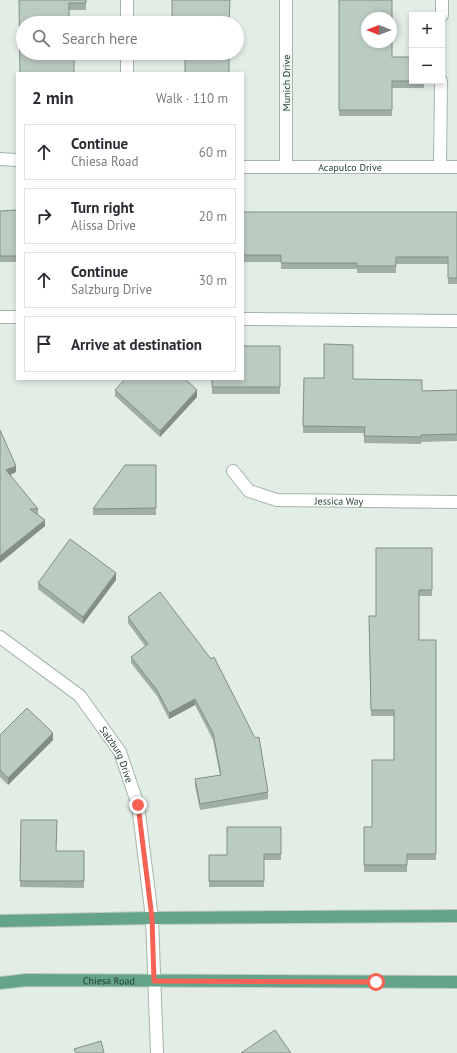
<!DOCTYPE html>
<html lang="en">
<head>
<meta charset="utf-8">
<style>
	body { margin:0; font-family:"PT Sans",sans-serif; background:#f2f2f3; color:#2b2b33 }
	.controls { position:absolute; right:12px; top:12px; display:grid; overflow:hidden; border-radius:0px; box-shadow:0 2px 6px #0003 }
	.controls button { width:36px; height:36px; display:grid; place-items:center; padding:0; border:0; border-bottom:1px solid #e1e1e2; background:#fff; color:#2b2b33; font:20px sans-serif }
	.compass { position:absolute; left:361px; top:12px; width:36px; height:36px; border-radius:50%; background:#fff; box-shadow:0 2px 6px #0003; rotate:270deg }
	.stop { position:absolute; width:12px; height:12px; margin:-9px; border:3px solid #f86254; border-radius:50%; background:#fff }
	.stop.end { background:#f86254; border-color:#fff; box-shadow:0 1px 4px #0008 }
	.list { margin:0; padding:0; list-style:none }
	h2 { display:flex; justify-content:space-between; align-items:center; height:52px; margin:0; padding:0 16px; font-size:17px }
	h2 small { font-size:13px; font-weight:400; color:#7c7c81 }
	.list li { display:grid; grid-template-columns:26px 1fr auto; gap:12px; align-items:center; box-sizing:border-box; height:56px; margin:0 8px 8px; padding:0 8px; border:1px solid #e1e1e2; border-radius:0px }
	.list b { display:block; font-size:15px; white-space:nowrap }
	.list p { margin:0; font-size:13px; white-space:nowrap; color:#7c7c81 }
	.list em { font-size:13px; font-style:normal; color:#7c7c81 }
	.icon { flex:none; width:22px; height:22px; fill:none; stroke:currentColor; stroke-width:2; stroke-linecap:round; stroke-linejoin:round }
	.map { position:relative; flex:none; width:457px; height:1053px; overflow:hidden }
	.search { position:absolute; background:#fff; box-shadow:0 2px 6px #0003; left:16px; top:16px; width:228px; height:44px; display:flex; align-items:center; gap:10px; box-sizing:border-box; padding:0 14px; border-radius:22px; color:#7c7c81; font-size:15px }
	.panel { position:absolute; background:#fff; box-shadow:0 2px 6px #0003; left:16px; top:72px; width:228px; height:308px; border-radius:0px }
	.map>svg:first-child { display:block }
</style>
</head>
<body>
<div class="map">
<svg width="457" height="1053" viewBox="0 0 457 1053">
	<rect width="100%" height="100%" fill="#e2ede6"/>
	<g fill="none" stroke-linecap="round" stroke-linejoin="round">
		<defs>
			<g id="minor">
				<path d="M442,15V0"/>
				<path d="M127,23V0"/>
				<path d="M127,73V53"/>
				<path d="M0,159L17,160"/>
				<path d="M286,166V0"/>
				<path id="s1" d="M243,167H457"/>
				<path d="M440,167L441,81"/>
				<path d="M0,317H17"/>
				<path d="M243,319L457,321"/>
				<path id="s2" d="M233,471L249,491L277,500L457,502"/>
				<path id="s3" d="M0,637L80,696L120,752L138,805L152,918L157,1053"/>
			</g>
			<g id="major">
				<path d="M0,921L152,918L457,916"/>
				<path id="s4" d="M0,983L27,980L457,982"/>
			</g>
		</defs>
		<use href="#minor" stroke="#a4b5ac" stroke-width="14"/>
		<use href="#major" stroke="#c1c9c6" stroke-width="14"/>
		<use href="#minor" stroke="#fff" stroke-width="12"/>
		<use href="#major" stroke="#64a489" stroke-width="12"/>
	</g>
	<path fill="#a0afa6" d="M19,0H86V10H69Z
		M339,0L392,57L424,81V88H392V116H339Z
		M17,210V262H0V211Z
		M243,212H457V284H448V264H396V273H357V269H281V262H243Z
		M280,346V394H212V379Z
		M304,378L353,379L422,391L457,390V441L421,442V444L364,443V433H303Z
		M115,390L197,397L160,437L115,396Z
		M0,430L16,472L10,475L38,509V514L45,526L0,563Z
		M156,465V515H93V509Z
		M432,548V596H419V640H436V860H407V872H364V827H372L394,760V716H371L369,616H376Z
		M116,580L83,624L38,589V583Z
		M160,592L268,792V799L200,810L195,786V779L220,775L213,740L195,705L169,719L157,696L131,663V657L145,646L128,623V617Z
		M0,735L53,740L8,785L0,777Z
		M21,820L57,851H84V888L20,887Z
		M281,827V860H264V887H209V855H227Z"/>
	<path fill="#828e87" d="M197,390V397L160,437V431Z
		M16,466V472L6,477V470Z
		M45,520V526L0,563V556Z
		M116,573V580L83,624V617Z
		M195,699V705L169,719V713Z
		M53,733V740L8,785V778Z"/>
	<path fill="#bacbc1" stroke="#828e87" fill-rule="evenodd" d="M19,0H86V3H69V23H23V53H74V73H20Z
		M172,0H230L229,23H172Z
		M339,0H392V57H412V81H424H392V110H339ZM367,18H391V42H367Z
		M185,53H229V73H185Z
		M17,210V256H0V211Z
		M243,212H457V278H448V257H396V266H357V263H281V255H243Z
		M324,344L353,345V379L422,380V391L457,390V434L421,435V437L364,436L365,427L303,426L304,378H324Z
		M243,346H280V387H212V379H243Z
		M125,379H185L197,390L160,431L115,390Z
		M0,430L16,466L6,470L38,509H30L45,520L0,556Z
		M125,465H156V508L93,509Z
		M70,539L116,573L83,617L38,583Z
		M376,548H432V590H419V640H436V854H407V865H364V827H372V760H394V710H371L369,616H376Z
		M160,592L211,659L214,657L255,738L259,737L268,792L200,804L195,779L221,775L213,733L195,699L169,713L157,690L131,657L148,644L128,617Z
		M27,708L53,733L8,778L0,770V735Z
		M21,820H57L56,851H84V881H20Z
		M227,827H281V854H264V881H209V855H227Z
		M275,1030L291,1053H241Z
		M101,1041L104,1053H76L74,1049Z"/>
	<g fill="none" stroke-linecap="round" stroke-linejoin="round">
		<path stroke="#f86254" stroke-width="5" d="M138,805L152,918L154,981L376,982"/>
	</g>
	<g text-anchor="middle" stroke-width="4" stroke-linejoin="round" paint-order="stroke">
		<g font-size="10" fill="#213e32" stroke="#f2f9f5">
			<text transform="translate(286 83) rotate(-90)" y="4">Munich Drive</text>
			<text dy="4" stroke="none"><textPath href="#s1" startOffset="107">Acapulco Drive</textPath></text>
			<text dy="4" stroke="none"><textPath href="#s2" startOffset="117">Jessica Way</textPath></text>
			<text dy="4" stroke="none"><textPath href="#s3" startOffset="169">Salzburg Drive</textPath></text>
			<text dy="4" stroke="none"><textPath href="#s4" startOffset="109">Chiesa Road</textPath></text>
		</g>
	</g>
</svg>
<div class="controls">
<button>+</button>
<button>−</button>
</div>
<svg class="compass" viewBox="-18 -18 36 36"><path d="M0-13l5 13h-10z" fill="#e53935"/><path d="M0 13l5-13h-10z" fill="#7c7c81"/></svg>
<div class="stop" style="left:376px;top:982px"></div>
<div class="stop end" style="left:138px;top:805px"></div>
<div class="search"><svg class="icon" aria-label="search" viewBox="0 0 24 24"><circle cx="10" cy="10" r="6"/><path d="M15 15l6 6"/></svg>Search here</div>
<section class="panel">
<h2>2 min<small>Walk · 110 m</small></h2>
<ul class="list">
<li><svg class="icon" aria-label="ahead" viewBox="0 0 24 24"><path d="M12 20V5M6 11l6-6 6 6"/></svg><div><b>Continue</b><p>Chiesa Road</p></div><em>60 m</em></li>
<li><svg class="icon" aria-label="right" viewBox="0 0 24 24"><path d="M7 20v-9h11M14 6l5 5-5 5"/></svg><div><b>Turn right</b><p>Alissa Drive</p></div><em>20 m</em></li>
<li><svg class="icon" aria-label="ahead" viewBox="0 0 24 24"><path d="M12 20V5M6 11l6-6 6 6"/></svg><div><b>Continue</b><p>Salzburg Drive</p></div><em>30 m</em></li>
<li><svg class="icon" aria-label="arrive" viewBox="0 0 24 24"><path d="M6 21V4h12l-3 4 3 4H6"/></svg><div><b>Arrive at destination</b></div></li>
</ul>
</section>
</div>
</body>
</html>
